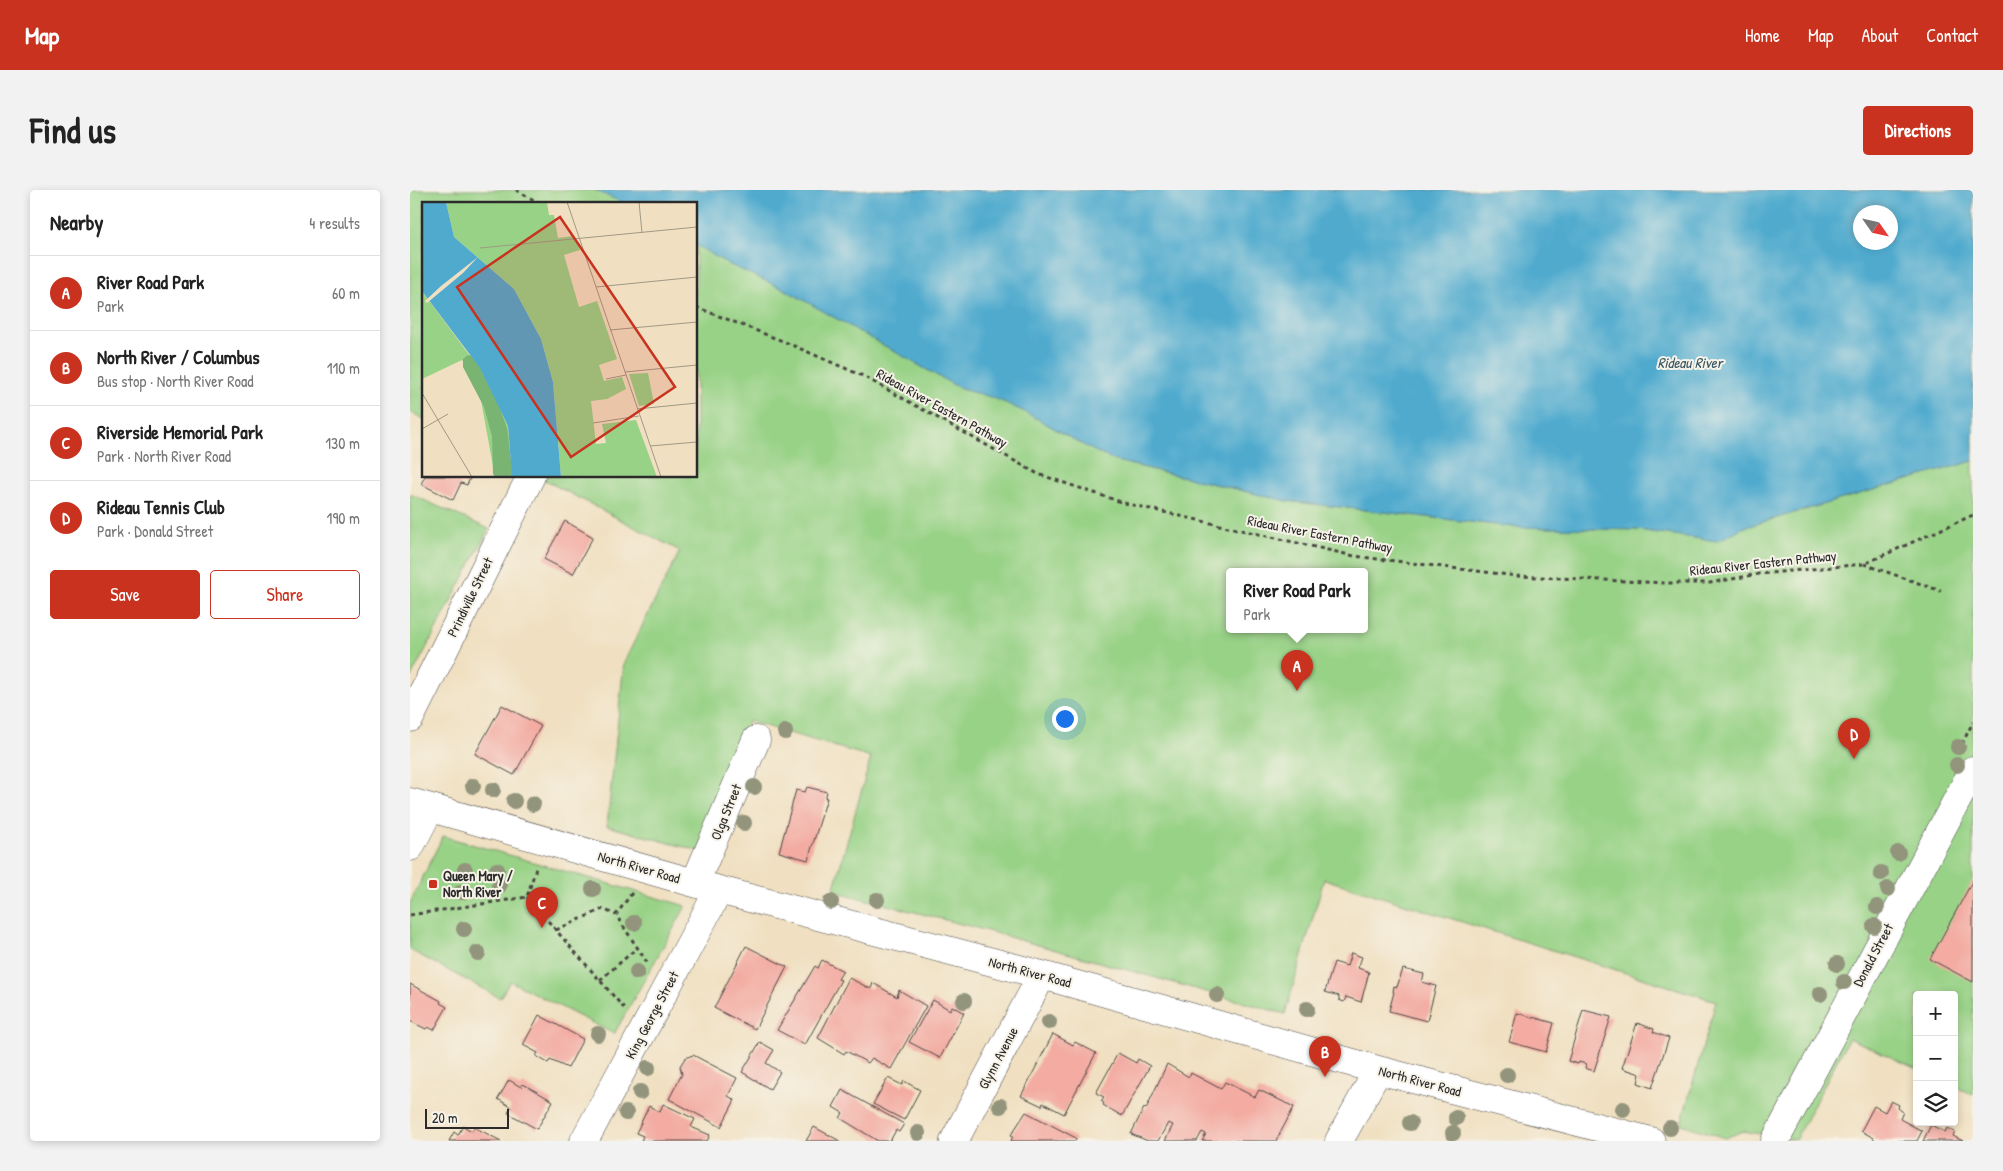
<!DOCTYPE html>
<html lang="en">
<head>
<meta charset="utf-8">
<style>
	body { margin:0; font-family:"Patrick Hand",sans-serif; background:#f2f2f2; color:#222 }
	.controls { position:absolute; right:15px; bottom:15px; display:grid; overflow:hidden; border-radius:5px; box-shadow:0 2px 8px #0003 }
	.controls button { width:45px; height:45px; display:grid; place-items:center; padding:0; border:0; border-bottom:1px solid #e0e0e0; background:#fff; color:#222; font:25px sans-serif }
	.compass { position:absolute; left:1443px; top:15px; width:45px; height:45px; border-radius:50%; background:#fff; box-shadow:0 2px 8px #0003; rotate:124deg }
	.scale { position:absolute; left:15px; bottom:12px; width:84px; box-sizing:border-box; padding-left:5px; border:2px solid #2b2b2b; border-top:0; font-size:14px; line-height:18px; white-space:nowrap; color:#2b2b2b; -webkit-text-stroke:4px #f7f3e8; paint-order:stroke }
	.you { position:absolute; left:654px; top:528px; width:18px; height:18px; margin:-12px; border:4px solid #fff; border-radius:50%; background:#1a73e8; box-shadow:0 0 0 8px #1a73e833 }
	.badge { display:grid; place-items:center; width:32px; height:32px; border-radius:50%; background:#c8321e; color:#fff; font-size:16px; font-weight:700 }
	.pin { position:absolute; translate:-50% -41px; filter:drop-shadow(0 1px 2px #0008) }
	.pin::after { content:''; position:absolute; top:26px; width:18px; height:15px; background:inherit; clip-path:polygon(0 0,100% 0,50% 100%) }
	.popup { position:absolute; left:816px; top:378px; width:142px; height:65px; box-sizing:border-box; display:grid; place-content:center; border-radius:5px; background:#fff; filter:drop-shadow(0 1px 4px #0005); font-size:16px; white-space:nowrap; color:#767676 }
	.popup b { font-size:19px; color:#222 }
	.popup::after { content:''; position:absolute; left:50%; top:100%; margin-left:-10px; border:10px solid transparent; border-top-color:#fff }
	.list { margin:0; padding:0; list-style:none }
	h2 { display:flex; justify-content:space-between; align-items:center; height:65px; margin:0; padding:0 20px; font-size:21px }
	h2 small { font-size:16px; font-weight:400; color:#767676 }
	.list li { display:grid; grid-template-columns:32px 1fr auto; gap:15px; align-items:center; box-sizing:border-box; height:75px; padding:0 20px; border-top:1px solid #e0e0e0 }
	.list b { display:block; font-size:19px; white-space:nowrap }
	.list p { margin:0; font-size:16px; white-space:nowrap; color:#767676 }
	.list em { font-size:16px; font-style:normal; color:#767676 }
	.actions { display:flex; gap:10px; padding:15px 20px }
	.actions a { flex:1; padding:11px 0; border:1px solid #c8321e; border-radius:5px; text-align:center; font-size:18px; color:#c8321e }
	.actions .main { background:#c8321e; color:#fff }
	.icon { flex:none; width:28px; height:28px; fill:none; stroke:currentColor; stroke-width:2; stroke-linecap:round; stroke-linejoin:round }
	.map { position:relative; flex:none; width:1563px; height:951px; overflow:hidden; border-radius:5px }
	header { display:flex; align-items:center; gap:30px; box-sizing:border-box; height:70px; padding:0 25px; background:#c8321e; color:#fff }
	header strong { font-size:24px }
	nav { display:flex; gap:28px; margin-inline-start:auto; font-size:18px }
	.intro { display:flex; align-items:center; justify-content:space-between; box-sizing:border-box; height:120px; padding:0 30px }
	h1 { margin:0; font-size:35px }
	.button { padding:12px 22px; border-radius:5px; background:#c8321e; color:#fff; font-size:18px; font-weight:700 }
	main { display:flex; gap:30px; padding:0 30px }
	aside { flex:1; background:#fff; border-radius:5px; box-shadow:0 2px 8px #0003 }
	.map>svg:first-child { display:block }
</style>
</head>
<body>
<header>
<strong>Map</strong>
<nav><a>Home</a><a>Map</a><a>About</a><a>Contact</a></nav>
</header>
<div class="intro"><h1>Find us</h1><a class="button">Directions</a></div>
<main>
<aside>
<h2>Nearby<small>4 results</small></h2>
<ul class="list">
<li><span class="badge">A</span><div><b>River Road Park</b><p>Park</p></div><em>60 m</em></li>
<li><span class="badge">B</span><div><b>North River / Columbus</b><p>Bus stop · North River Road</p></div><em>110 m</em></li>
<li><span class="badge">C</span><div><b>Riverside Memorial Park</b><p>Park · North River Road</p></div><em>130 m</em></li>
<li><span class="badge">D</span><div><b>Rideau Tennis Club</b><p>Park · Donald Street</p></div><em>190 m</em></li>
</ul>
<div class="actions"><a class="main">Save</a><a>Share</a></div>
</aside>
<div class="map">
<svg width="1563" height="951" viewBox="0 0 1563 951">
	<rect width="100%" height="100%" fill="#f7f3e8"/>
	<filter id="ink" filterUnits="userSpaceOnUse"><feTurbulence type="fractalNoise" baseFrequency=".02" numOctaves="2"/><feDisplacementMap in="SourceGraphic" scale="10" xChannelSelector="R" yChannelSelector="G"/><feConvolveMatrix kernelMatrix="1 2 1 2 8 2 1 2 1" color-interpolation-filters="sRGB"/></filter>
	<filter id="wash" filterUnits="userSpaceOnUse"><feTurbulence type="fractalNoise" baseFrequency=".0096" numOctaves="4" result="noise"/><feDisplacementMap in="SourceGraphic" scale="20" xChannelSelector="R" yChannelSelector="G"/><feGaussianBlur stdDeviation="1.12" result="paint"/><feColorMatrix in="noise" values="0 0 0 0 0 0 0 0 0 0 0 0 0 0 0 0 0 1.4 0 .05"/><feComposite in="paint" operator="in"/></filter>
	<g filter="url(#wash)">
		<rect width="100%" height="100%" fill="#f0e0c1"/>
		<path fill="#98d286" stroke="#627e58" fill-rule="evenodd" d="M0,0H185L215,14H14V229L0,222Z
			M286,55L318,74L374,99L551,199C561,202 571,204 581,207C625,223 663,253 706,271L877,311L1104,337L1228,340L1307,351L1332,338L1563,271V905L1544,896V805H1507V879L1439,848L1385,950L1333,941L1315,948L1271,934L1306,811L914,689L875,824L578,741L423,701L461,567L338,531L289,661L197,636L214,472L270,361L127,286H286ZM820,382H954V440H820Z
			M0,304L79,339L0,489Z
			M33,646L276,716L204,844L100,791L90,808L0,760V713Z"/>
		<path fill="#50aace" stroke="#3e6a7c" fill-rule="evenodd" d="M185,0H1563V271L1332,338L1307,351L1228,340L1104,337L877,311L706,271C663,253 625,223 581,207C571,204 561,202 551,199L374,99L318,74L286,55V14H215ZM1450,22H1480V52H1450Z"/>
		<g id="blocks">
			<path fill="#f3aba2" d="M15,286H61L57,295L51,293L43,310L11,294Z
				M155,331L183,347L163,384L134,369Z
				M92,515L131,536L104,585L65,564Z
				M397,597L417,602L415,608H417L398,670L369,662L386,600L395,602Z
				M1563,690V792L1520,769Z
				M336,756L377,777L345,839L304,818Z
				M941,763L952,767L948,778L959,782L951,812L936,807L934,812L929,810V806L915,802L924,772L937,776Z
				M412,770L433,781L428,789L431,790L395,855L367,840L405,776L408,778Z
				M993,779L1014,784L1012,792L1026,796L1017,831L979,821L984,802H983L984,796L987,797Z
				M439,788L461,799L463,793L487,807L489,800L516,816L481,879L462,868L458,873L436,861L434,864L408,848Z
				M0,794L31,811L30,813L37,817L24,840L18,837L16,839L0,831Z
				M523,810L540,820L542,816L554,823L530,868L499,852Z
				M1173,820L1201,827L1184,881L1175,878L1176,874L1169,872L1168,874L1158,871Z
				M1107,823L1144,833L1136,862L1099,852Z
				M129,825L173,849L158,878L140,870L138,873L126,866L128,863L113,855Z
				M1227,833L1244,839L1243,842L1259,848L1242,898L1228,893L1230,884L1212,878Z
				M643,844L663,855L665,852L686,863L654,924L633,913L632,916L611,906Z
				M350,852L364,860L356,873L370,882L360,899L332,882Z
				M708,863L726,873L728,869L740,876L712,926L693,915L694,913L691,911L694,907L686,903Z
				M283,865L327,888L318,906L325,910L311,937L259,909L272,884L270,876L275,868Z
				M757,874L779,887L781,883L811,899L815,892L845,907L849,900L884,917L866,951H792L796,944L792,942L787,951H755L763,935L758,933L748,951H738L721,944L734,918L736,919Z
				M478,888L492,895L494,891L510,900L494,930L463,914Z
				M99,890L111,897L113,894L143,911L127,939L98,923L101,917L88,909Z
				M432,900L494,934L489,942L486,940L480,951H468L430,928L433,923L423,917Z
				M1481,911L1489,915L1488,918L1493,922L1490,929L1512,941L1507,951H1464V948L1451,941L1464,916L1475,922Z
				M253,914L285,929L281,937L300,945L297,951H231L233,946L226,943L239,916L250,922Z
				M616,922L666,948L665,951H601L603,946L601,945Z
				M1521,935L1535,942L1537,938L1545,942L1543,946L1553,951H1513Z
				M53,936L62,941L64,937L91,951H39L44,942L48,945Z
				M404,937L430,951H396Z"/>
		</g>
	</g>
	<g filter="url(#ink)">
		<use href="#blocks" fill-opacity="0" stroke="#494642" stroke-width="1"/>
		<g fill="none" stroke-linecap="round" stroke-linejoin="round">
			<defs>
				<path id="street" d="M0,528L121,286
					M0,612L309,700L632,785L968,880L1241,951
					M0,657L20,618
					M285,693L346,550
					M174,951L309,700
					M544,951L632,785
					M929,951L968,880
					M1365,951L1563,580"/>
			</defs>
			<use href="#street" stroke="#494642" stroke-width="29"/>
			<path stroke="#494642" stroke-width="3" stroke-dasharray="4 4" stroke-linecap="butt" d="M106,0L131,14
				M286,117L375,152L453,186L628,284L714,313L944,366L1107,386L1257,393H1300L1349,384L1454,374L1563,325
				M1454,374L1531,401
				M1552,554L1563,532
				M222,703L206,725L238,774
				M117,707L214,818
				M0,725L117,707L126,678
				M146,740L193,719L206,725
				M190,790L227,758"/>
			<use href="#street" stroke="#fff" stroke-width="28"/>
		</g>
		<g fill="#92947b">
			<circle cx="375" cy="542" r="8"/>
			<circle cx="1548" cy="557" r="8"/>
			<circle cx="1547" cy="575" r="8"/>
			<circle cx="63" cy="596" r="8"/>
			<circle cx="344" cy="597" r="8"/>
			<circle cx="83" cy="600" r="8"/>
			<circle cx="104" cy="611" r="8"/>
			<circle cx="123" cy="614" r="8"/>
			<circle cx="334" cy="633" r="8"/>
			<circle cx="1488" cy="663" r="8"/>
			<circle cx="55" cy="680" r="8"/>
			<circle cx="87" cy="680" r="8"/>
			<circle cx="1471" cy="683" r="8"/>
			<circle cx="89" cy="696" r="8"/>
			<circle cx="183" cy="699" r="8"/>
			<circle cx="1478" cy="699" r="8"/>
			<circle cx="52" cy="702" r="8"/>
			<circle cx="467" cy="710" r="8"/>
			<circle cx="421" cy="712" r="8"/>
			<circle cx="135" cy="715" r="8"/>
			<circle cx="1467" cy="717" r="8"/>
			<circle cx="224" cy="733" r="8"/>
			<circle cx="1464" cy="736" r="8"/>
			<circle cx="54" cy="739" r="8"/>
			<circle cx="68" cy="763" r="8"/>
			<circle cx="1427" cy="774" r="8"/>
			<circle cx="227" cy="782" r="8"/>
			<circle cx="1434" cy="792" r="8"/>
			<circle cx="1410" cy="804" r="8"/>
			<circle cx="807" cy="805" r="8"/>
			<circle cx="554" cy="811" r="8"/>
			<circle cx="897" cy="819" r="8"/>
			<circle cx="639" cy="832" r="8"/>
			<circle cx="188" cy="844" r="8"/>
			<circle cx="238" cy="878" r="8"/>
			<circle cx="1097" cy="885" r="8"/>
			<circle cx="230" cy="902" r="8"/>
			<circle cx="590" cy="916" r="8"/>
			<circle cx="1213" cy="919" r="8"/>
			<circle cx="216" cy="923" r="8"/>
			<circle cx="1046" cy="928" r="8"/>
			<circle cx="1000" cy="933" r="8"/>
			<circle cx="1260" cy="938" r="8"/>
			<circle cx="508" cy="943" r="8"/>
			<circle cx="1043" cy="943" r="8"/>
		</g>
	</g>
	<rect fill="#c8321e" stroke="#f7f3e8" stroke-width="2" x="18" y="689" width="10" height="10" rx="2.5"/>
	<g text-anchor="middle" stroke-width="4" stroke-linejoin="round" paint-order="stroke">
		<g font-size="14" fill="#2b2b2b" stroke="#f7f3e8">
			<text transform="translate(532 218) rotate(29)" y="5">Rideau River Eastern Pathway</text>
			<text transform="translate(910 344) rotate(11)" y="5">Rideau River Eastern Pathway</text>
			<text transform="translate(1353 373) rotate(-6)" y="5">Rideau River Eastern Pathway</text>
			<text transform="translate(60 407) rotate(-64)" y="5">Prindiville Street</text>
			<text transform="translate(316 622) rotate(-68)" y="5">Olga Street</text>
			<text transform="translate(229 677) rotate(16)" y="5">North River Road</text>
			<text transform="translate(1463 765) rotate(-62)" y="5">Donald Street</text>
			<text transform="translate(620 782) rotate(15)" y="5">North River Road</text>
			<text transform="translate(242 825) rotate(-62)" y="5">King George Street</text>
			<text transform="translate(588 868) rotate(-62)" y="5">Glynn Avenue</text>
			<text transform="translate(1010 891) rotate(15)" y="5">North River Road</text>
		</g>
		<g font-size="14" font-weight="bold" fill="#2b2b2b" stroke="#f7f3e8" text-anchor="start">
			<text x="33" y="691">Queen Mary /<tspan x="33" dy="16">North River</tspan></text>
		</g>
		<g font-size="15" font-style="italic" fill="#385764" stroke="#f7f3e8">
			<text x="1280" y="178">Rideau River</text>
		</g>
	</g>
	<g transform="translate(12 12)">
		<rect width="275" height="275" fill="#f0e0c1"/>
		<path d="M24,0H125L127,13H132L136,36L151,34L156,42L158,48L142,53L157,105L175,99L195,157L177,163L182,179L200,175L204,187L185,197L169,199L174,242L184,241L180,222L214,218L235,275H139L131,180L119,137L92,87L32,35ZM0,89L62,173L86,224L90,275H73L58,193L40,158L0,177ZM226,171L232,202L217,204L207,172Z" fill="#98d286"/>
		<path d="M46,153L51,154L69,182L85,226L91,275H73L71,272L70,234L62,205L41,165V157Z" fill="#7ab473"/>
		<path d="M0,0H24L32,35L92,87L119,137L131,180L139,275H90L86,224L58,166L0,89Z" fill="#50aace"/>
		<path d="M56,55L41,71L5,101L3,99L19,84Z" fill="#f0e0c1"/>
		<path fill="none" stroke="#a19885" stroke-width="1" d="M145,0L239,275M217,0L220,31M58,46L275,25M174,85L275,75M188,128L275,120M203,170L275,163M184,177L204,173M0,191L50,275M215,207L275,201M171,221L217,214M0,227L26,212M228,244L275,240"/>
		<path fill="#c8321e" fill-opacity="0.15" stroke="#c8321e" stroke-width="2.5" d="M138,15L253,185L149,255L35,85Z"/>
		<rect width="275" height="275" fill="none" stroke="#2b2b2b" stroke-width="2.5"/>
	</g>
</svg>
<div class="controls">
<button>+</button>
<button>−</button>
<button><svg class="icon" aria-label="layers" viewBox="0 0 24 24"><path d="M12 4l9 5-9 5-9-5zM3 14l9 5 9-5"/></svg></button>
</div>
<svg class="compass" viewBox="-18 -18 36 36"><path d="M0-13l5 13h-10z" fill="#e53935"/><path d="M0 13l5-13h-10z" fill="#767676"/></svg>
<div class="scale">20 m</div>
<div class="you"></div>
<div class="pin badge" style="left:887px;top:501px">A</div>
<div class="popup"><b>River Road Park</b>Park</div>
<div class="pin badge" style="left:915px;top:887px">B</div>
<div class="pin badge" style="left:132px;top:738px">C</div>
<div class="pin badge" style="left:1444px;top:569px">D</div>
</div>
</main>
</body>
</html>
